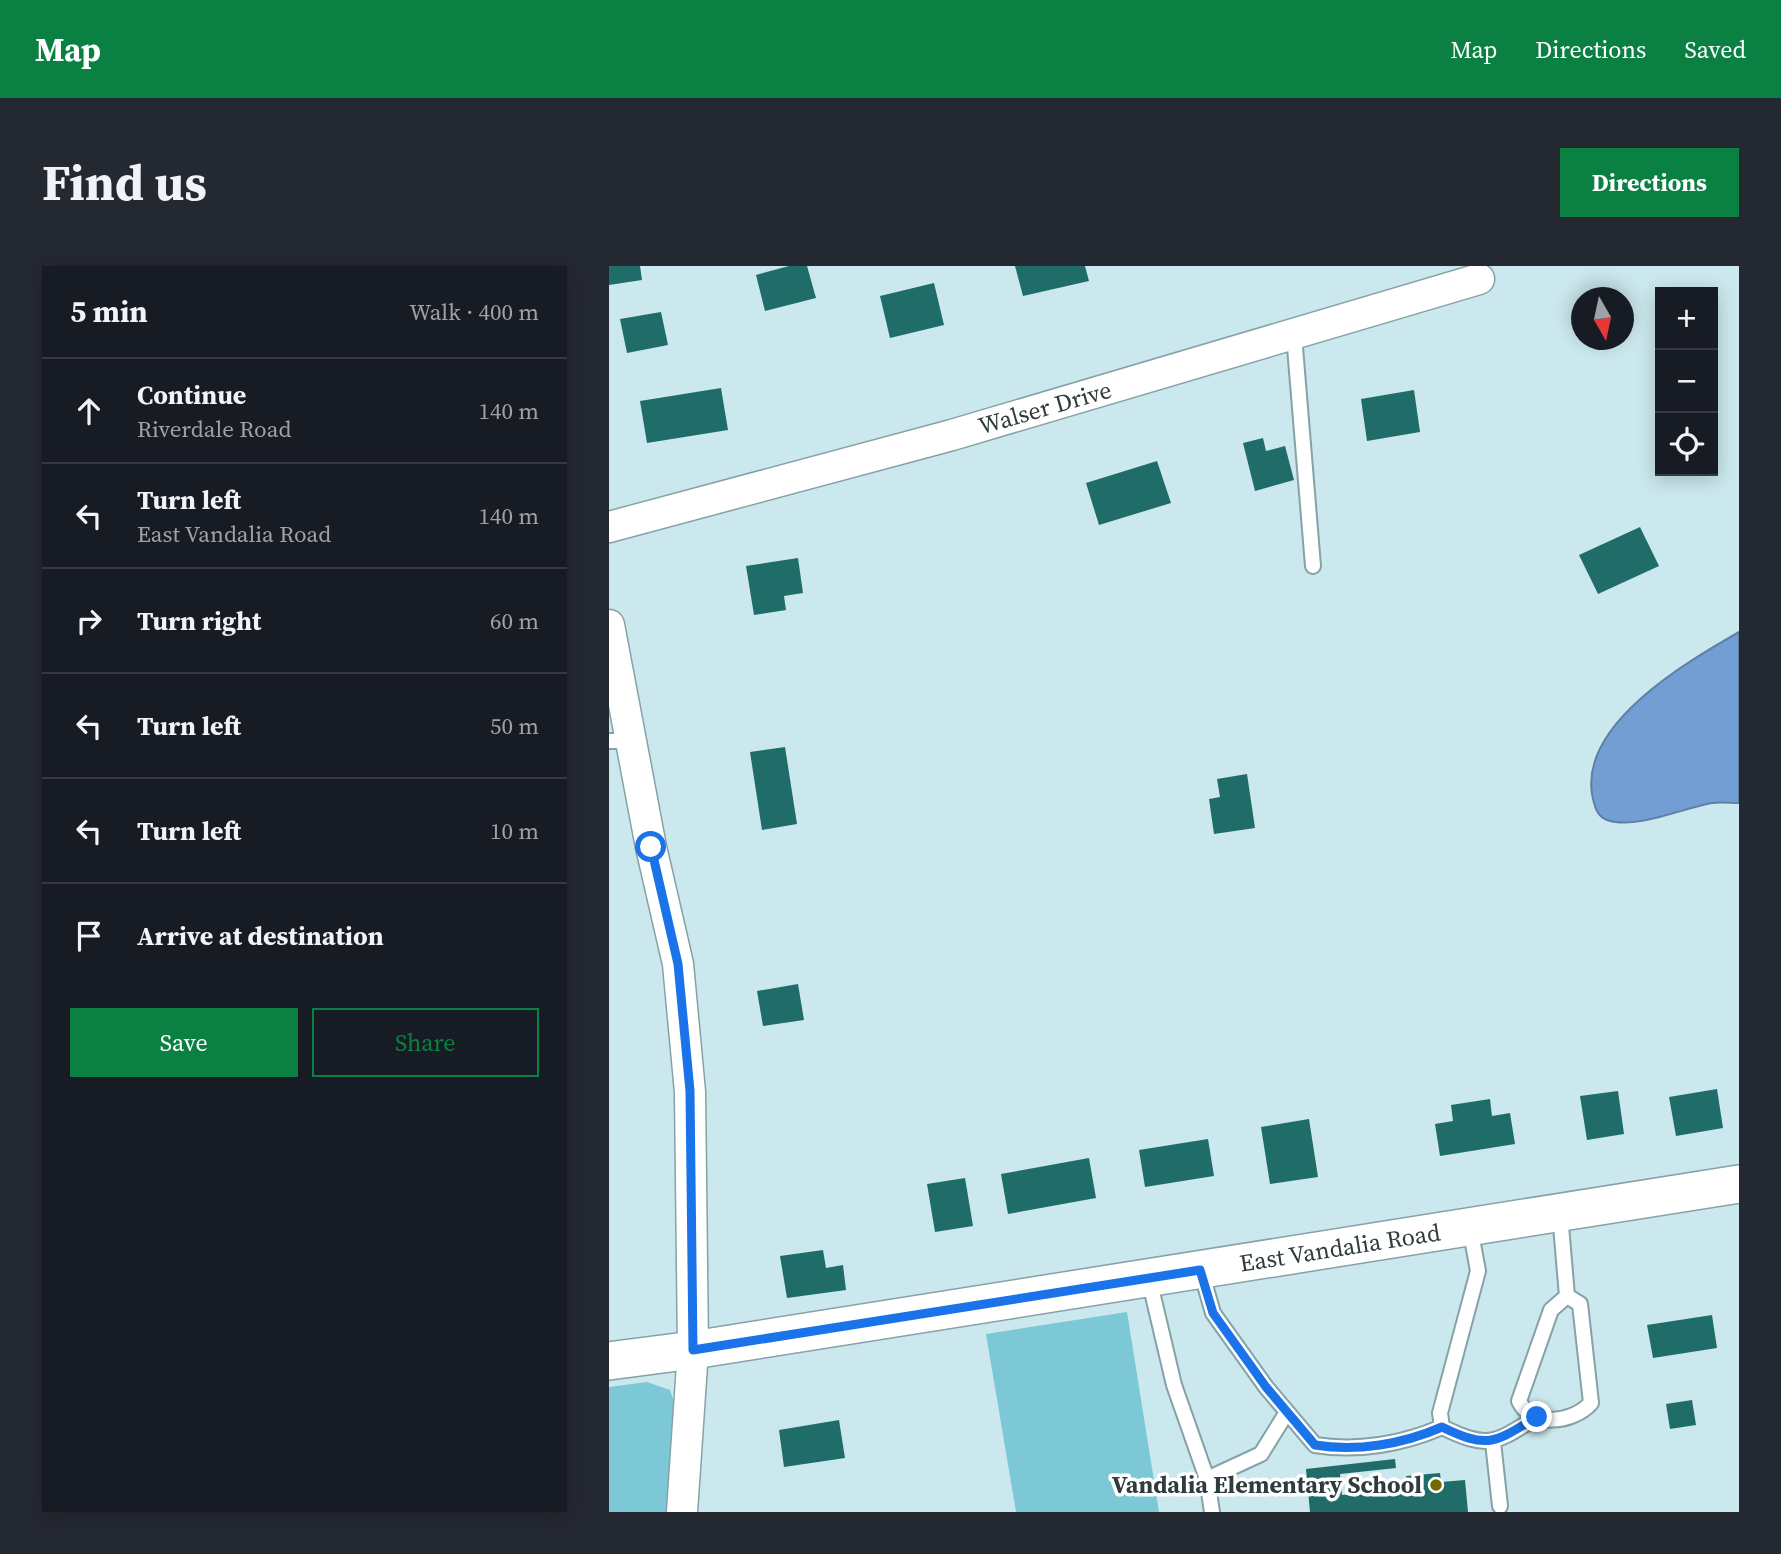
<!DOCTYPE html>
<html lang="en">
<head>
<meta charset="utf-8">
<style>
	body { margin:0; font-family:"Source Serif 4",serif; background:#242831; color:#f1f3f6 }
	.controls { position:absolute; right:21px; top:21px; display:grid; overflow:hidden; border-radius:0px; box-shadow:0 4px 18px #0003 }
	.controls button { width:63px; height:63px; display:grid; place-items:center; padding:0; border:0; border-bottom:2px solid #363941; background:#171b24; color:#f1f3f6; font:35px sans-serif }
	.compass { position:absolute; left:962px; top:21px; width:63px; height:63px; border-radius:50%; background:#171b24; box-shadow:0 4px 18px #0003; rotate:171deg }
	.stop { position:absolute; width:21px; height:21px; margin:-16px; border:5px solid #1a73e8; border-radius:50%; background:#fff }
	.stop.end { background:#1a73e8; border-color:#fff; box-shadow:0 2px 7px #0008 }
	.list { margin:0; padding:0; list-style:none }
	h2 { display:flex; justify-content:space-between; align-items:center; height:91px; margin:0; padding:0 28px; font-size:30px }
	h2 small { font-size:23px; font-weight:400; color:#9ea1a6 }
	.list li { display:grid; grid-template-columns:46px 1fr auto; gap:21px; align-items:center; box-sizing:border-box; height:105px; padding:0 28px; border-top:2px solid #363941 }
	.list b { display:block; font-size:26px; white-space:nowrap }
	.list p { margin:0; font-size:23px; white-space:nowrap; color:#9ea1a6 }
	.list em { font-size:23px; font-style:normal; color:#9ea1a6 }
	.actions { display:flex; gap:14px; padding:21px 28px }
	.actions a { flex:1; padding:16px 0; border:2px solid #0b8043; border-radius:0px; text-align:center; font-size:24px; color:#0b8043 }
	.actions .main { background:#0b8043; color:#fff }
	.icon { flex:none; width:38px; height:38px; fill:none; stroke:currentColor; stroke-width:2; stroke-linecap:round; stroke-linejoin:round }
	.map { position:relative; flex:none; width:1130px; height:1246px; overflow:hidden; border-radius:0px }
	header { display:flex; align-items:center; gap:42px; box-sizing:border-box; height:98px; padding:0 35px; background:#0b8043; color:#fff }
	header strong { font-size:33px }
	nav { display:flex; gap:38px; margin-inline-start:auto; font-size:24px }
	.intro { display:flex; align-items:center; justify-content:space-between; box-sizing:border-box; height:168px; padding:0 42px }
	h1 { margin:0; font-size:49px }
	.button { padding:18px 32px; border-radius:0px; background:#0b8043; color:#fff; font-size:24px; font-weight:700 }
	main { display:flex; gap:42px; padding:0 42px }
	aside { flex:1; background:#171b24; border-radius:0px; box-shadow:0 4px 18px #0003 }
	.map>svg:first-child { display:block }
</style>
</head>
<body>
<header>
<strong>Map</strong>
<nav><a>Map</a><a>Directions</a><a>Saved</a></nav>
</header>
<div class="intro"><h1>Find us</h1><a class="button">Directions</a></div>
<main>
<aside>
<h2>5 min<small>Walk · 400 m</small></h2>
<ul class="list">
<li><svg class="icon" aria-label="ahead" viewBox="0 0 24 24"><path d="M12 20V5M6 11l6-6 6 6"/></svg><div><b>Continue</b><p>Riverdale Road</p></div><em>140 m</em></li>
<li><svg class="icon" aria-label="left" viewBox="0 0 24 24"><path d="M17 20v-9H6M10 6l-5 5 5 5"/></svg><div><b>Turn left</b><p>East Vandalia Road</p></div><em>140 m</em></li>
<li><svg class="icon" aria-label="right" viewBox="0 0 24 24"><path d="M7 20v-9h11M14 6l5 5-5 5"/></svg><div><b>Turn right</b></div><em>60 m</em></li>
<li><svg class="icon" aria-label="left" viewBox="0 0 24 24"><path d="M17 20v-9H6M10 6l-5 5 5 5"/></svg><div><b>Turn left</b></div><em>50 m</em></li>
<li><svg class="icon" aria-label="left" viewBox="0 0 24 24"><path d="M17 20v-9H6M10 6l-5 5 5 5"/></svg><div><b>Turn left</b></div><em>10 m</em></li>
<li><svg class="icon" aria-label="arrive" viewBox="0 0 24 24"><path d="M6 21V4h12l-3 4 3 4H6"/></svg><div><b>Arrive at destination</b></div></li>
</ul>
<div class="actions"><a class="main">Save</a><a>Share</a></div>
</aside>
<div class="map">
<svg width="1130" height="1246" viewBox="0 0 1130 1246">
	<rect width="100%" height="100%" fill="#cae8ed"/>
	<path fill="#7cc8d6" d="M518,1046L550,1246H407L377,1068Z
		M38,1116L61,1124L69,1148L60,1246H0V1121Z"/>
	<path fill="#729ed3" stroke="#5e80a6" stroke-width="2" d="M1130,366V537C1121,537 1112,536 1103,537C1074,542 1027,564 998,554C987,550 985,538 983,528C972,457 1078,396 1130,366Z"/>
	<path fill="#206c68" d="M0,0H31L33,14L0,19Z
		M180,0H198L207,32L156,45L147,9Z
		M406,0H476L480,15L414,30Z
		M325,17L335,59L281,72L271,30Z
		M52,46L59,79L18,87L11,53Z
		M112,122L119,164L38,177L31,135Z
		M805,124L811,166L758,175L752,133Z
		M654,172L657,185L676,180L685,214L646,225L634,177Z
		M548,195L562,237L490,259L477,217Z
		M1031,261L1050,300L989,328L970,289Z
		M189,292L194,327L175,330L177,344L145,349L137,300Z
		M176,481L188,558L153,564L141,486Z
		M638,508L646,562L605,568L600,533L611,531L608,513Z
		M189,718L195,754L154,760L148,725Z
		M1108,823L1114,862L1067,870L1060,831Z
		M1009,825L1015,868L978,874L971,830Z
		M881,833L883,850L901,847L906,878L831,890L826,858L844,855L842,839Z
		M700,853L709,911L661,918L652,861Z
		M599,873L605,910L536,921L530,884Z
		M480,892L487,932L399,948L392,908Z
		M356,912L364,960L326,966L318,918Z
		M214,984L217,1002L234,999L237,1024L178,1032L171,990Z
		M1103,1049L1108,1082L1044,1092L1038,1059Z
		M1083,1134L1087,1159L1061,1163L1057,1138Z
		M230,1154L236,1192L175,1201L170,1164Z
		M786,1193L787,1202L731,1208L733,1229L798,1223L797,1210L831,1207L832,1216L856,1214L859,1246H701L697,1203Z"/>
	<g fill="none" stroke-linecap="round" stroke-linejoin="round">
		<defs>
			<path id="service" d="M685,69L704,300
				M0,475H22
				M951,948L958,1030
				M861,962L869,1005L831,1147L833,1161C880,1184 886,1177 928,1151
				M592,1005L604,1047L657,1121L706,1179C748,1186 794,1178 833,1161
				M540,1013L565,1119L598,1213L652,1188L678,1146
				M958,1030L971,1038L982,1137C964,1157 923,1162 910,1135L942,1044Z
				M884,1176L891,1240
				M598,1213L603,1246"/>
			<path id="minor" d="M0,261L343,169L870,13
				M0,359L42,581L69,698L81,826L84,1084L73,1246"/>
			<path id="tertiary" d="M0,1095L84,1084L1130,918"/>
		</defs>
		<use href="#service" stroke="#86a2a7" stroke-width="18"/>
		<use href="#minor" stroke="#86a2a7" stroke-width="33"/>
		<use href="#tertiary" stroke="#86a2a7" stroke-width="40"/>
		<use href="#service" stroke="#fff" stroke-width="14"/>
		<use href="#minor" stroke="#fff" stroke-width="30"/>
		<use href="#tertiary" stroke="#fff" stroke-width="37"/>
	</g>
	<g fill="none" stroke-linecap="round" stroke-linejoin="round">
		<path stroke="#1a73e8" stroke-width="9" d="M42,581L69,698L81,825L84,1084L591,1004L604,1047L657,1121L706,1179C748,1186 794,1178 833,1161C880,1184 886,1176 928,1151"/>
	</g>
	<circle fill="#736900" stroke="#fff" stroke-width="2.5" cx="827" cy="1219" r="7"/>
	<g text-anchor="middle" stroke-width="7" stroke-linejoin="round" paint-order="stroke">
		<g font-size="24" fill="#2f3b3d" stroke="#fff">
			<text transform="translate(436 142) rotate(-16)" y="8">Walser Drive</text>
			<text transform="translate(731 982) rotate(-9)" y="8">East Vandalia Road</text>
		</g>
		<g font-size="24" font-weight="bold" fill="#2f3b3d" stroke="#fff" text-anchor="end">
			<text x="813" y="1227">Vandalia Elementary School</text>
		</g>
	</g>
</svg>
<div class="controls">
<button>+</button>
<button>−</button>
<button><svg class="icon" aria-label="locate" viewBox="0 0 24 24"><circle cx="12" cy="12" r="6"/><path d="M12 2v4M12 18v4M2 12h4M18 12h4"/></svg></button>
</div>
<svg class="compass" viewBox="-18 -18 36 36"><path d="M0-13l5 13h-10z" fill="#e53935"/><path d="M0 13l5-13h-10z" fill="#9ea1a6"/></svg>
<div class="stop" style="left:42px;top:581px"></div>
<div class="stop end" style="left:928px;top:1151px"></div>
</div>
</main>
</body>
</html>
